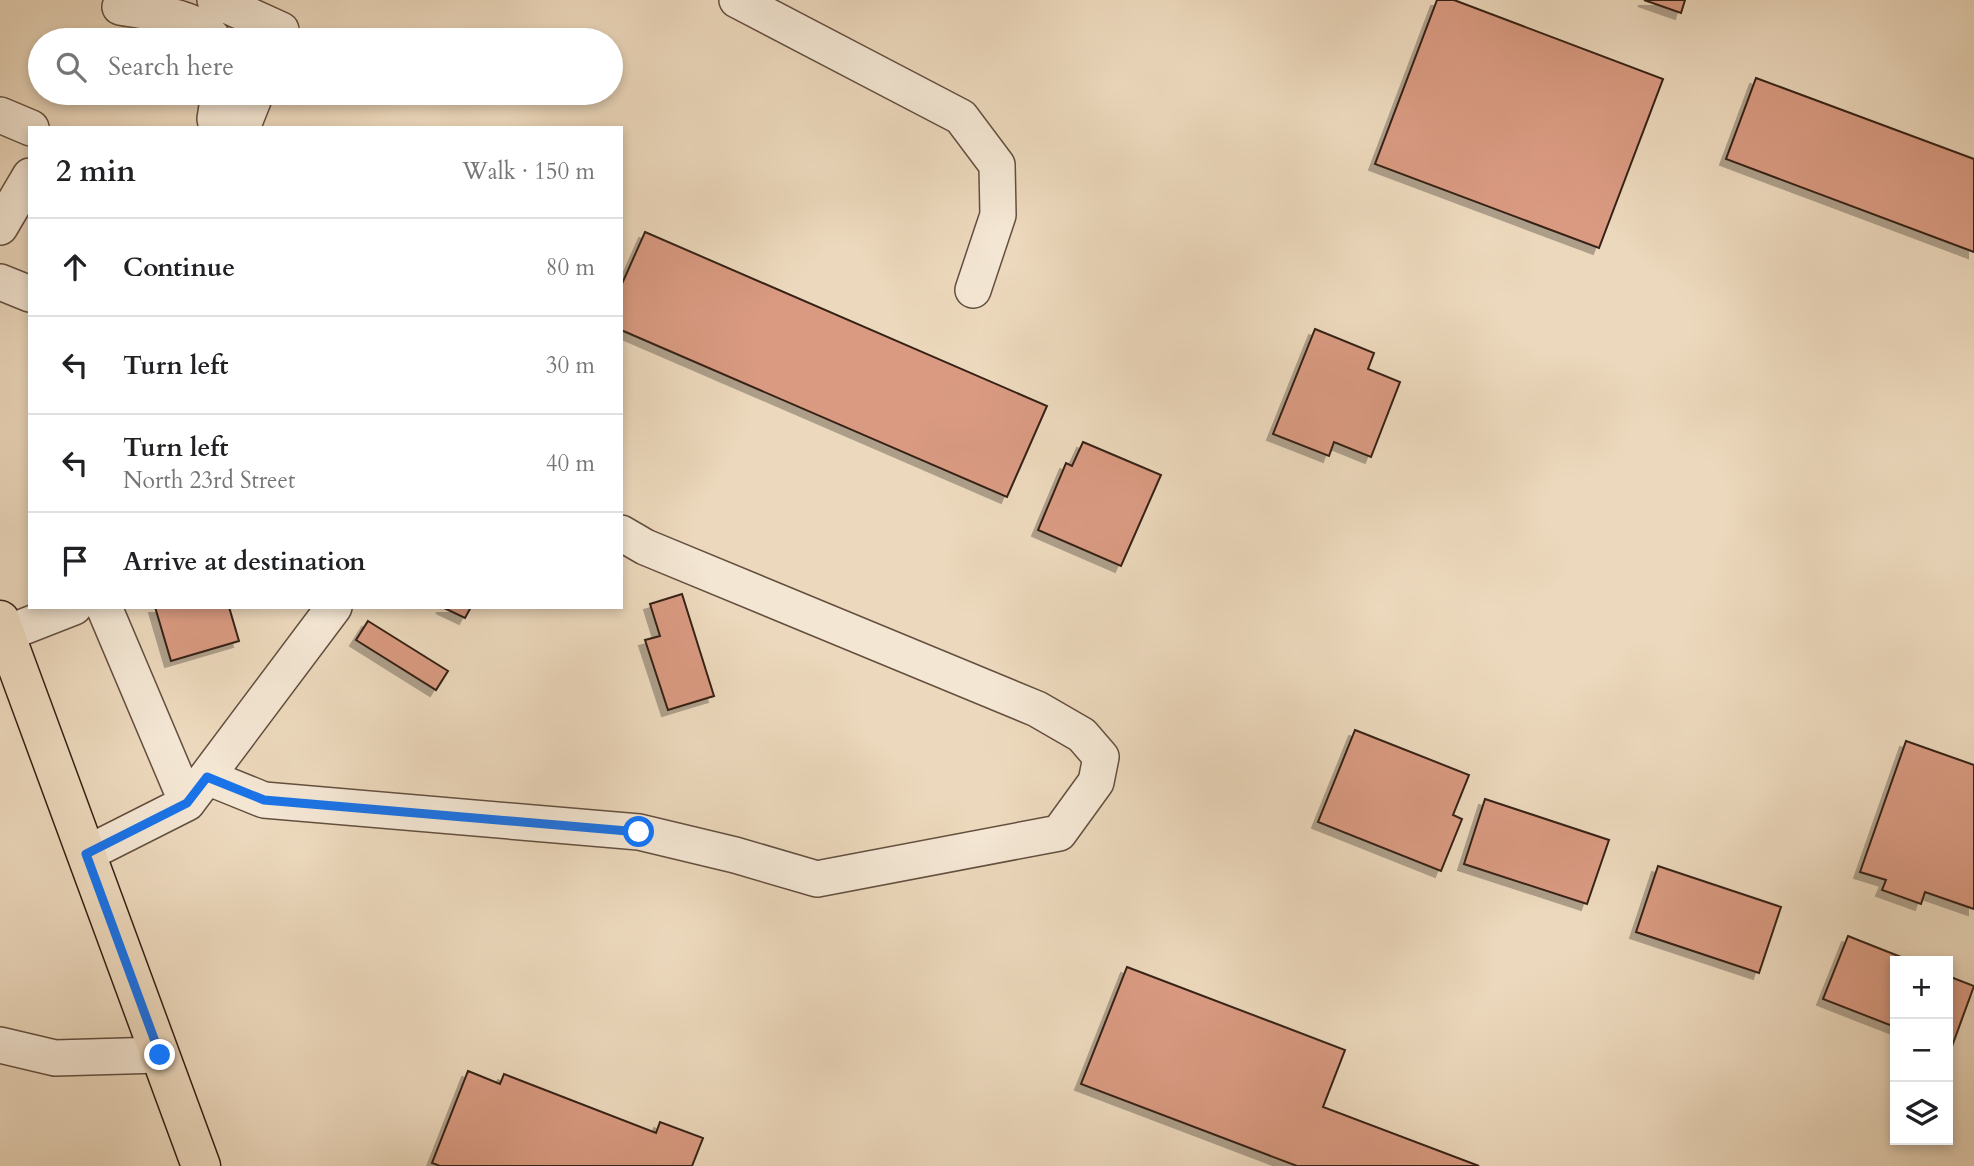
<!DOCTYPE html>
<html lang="en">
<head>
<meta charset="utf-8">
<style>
	body { margin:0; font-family:Cardo,serif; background:#f2f2f2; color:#202124 }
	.controls { position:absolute; right:21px; bottom:21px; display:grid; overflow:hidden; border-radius:0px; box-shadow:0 4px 10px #0003 }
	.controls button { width:63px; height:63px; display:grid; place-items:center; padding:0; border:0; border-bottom:2px solid #e0e0e0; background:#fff; color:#202124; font:35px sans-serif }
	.stop { position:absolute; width:21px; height:21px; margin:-16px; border:5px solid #1a73e8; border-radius:50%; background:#fff }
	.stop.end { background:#1a73e8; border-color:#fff; box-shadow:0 2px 7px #0008 }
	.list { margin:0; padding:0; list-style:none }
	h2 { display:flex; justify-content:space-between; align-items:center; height:91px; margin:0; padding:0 28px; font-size:30px }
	h2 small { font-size:23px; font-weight:400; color:#757577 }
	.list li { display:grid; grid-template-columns:46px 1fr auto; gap:21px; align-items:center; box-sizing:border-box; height:98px; padding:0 28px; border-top:2px solid #e0e0e0 }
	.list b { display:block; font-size:26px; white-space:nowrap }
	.list p { margin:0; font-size:23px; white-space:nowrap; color:#757577 }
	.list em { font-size:23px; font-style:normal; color:#757577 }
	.icon { flex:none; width:38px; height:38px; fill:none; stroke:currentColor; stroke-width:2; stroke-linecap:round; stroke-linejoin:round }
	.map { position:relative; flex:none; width:1974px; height:1166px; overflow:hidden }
	.search { position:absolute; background:#fff; box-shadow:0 4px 10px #0003; left:28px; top:28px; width:595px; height:77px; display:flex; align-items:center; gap:18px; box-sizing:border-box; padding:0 24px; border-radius:38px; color:#757577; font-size:26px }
	.panel { position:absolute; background:#fff; box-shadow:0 4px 10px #0003; left:28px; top:126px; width:595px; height:483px; border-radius:0px }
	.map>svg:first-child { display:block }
</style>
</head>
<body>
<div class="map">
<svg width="1974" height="1166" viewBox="0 0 1974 1166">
	<defs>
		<filter id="shadow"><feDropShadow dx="-6" dy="6" stdDeviation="0" flood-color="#0004"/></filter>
	</defs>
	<rect width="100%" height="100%" fill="#ecd8bc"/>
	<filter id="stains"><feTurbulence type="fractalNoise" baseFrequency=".00286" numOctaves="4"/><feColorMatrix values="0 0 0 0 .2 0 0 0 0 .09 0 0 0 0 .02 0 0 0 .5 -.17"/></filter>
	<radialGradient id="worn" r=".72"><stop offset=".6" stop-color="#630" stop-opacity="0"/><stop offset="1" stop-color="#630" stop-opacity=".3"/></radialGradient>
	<path fill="#d99a81" stroke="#362115" stroke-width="2" filter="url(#shadow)" d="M1437,0H1454L1663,79L1599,248L1375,164Z
		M1644,0H1685L1681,13Z
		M1756,78L1974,159V252L1726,159Z
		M645,232L1047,406L1007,497L621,330V286Z
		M1315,329L1374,353L1368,369L1400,382L1371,457L1334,442L1329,456L1273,434Z
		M1083,442L1161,475L1121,566L1038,530L1066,463L1072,466Z
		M682,594L714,696L668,710L645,640L660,636L650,604Z
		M155,607H229L239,641L171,661Z
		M442,607H471L465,618Z
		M368,621L448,671L436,690L356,640Z
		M1355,730L1469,775L1453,815L1462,819L1441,871L1318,822Z
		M1906,741L1974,765V909L1925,892L1921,904L1882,890L1886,880L1860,872Z
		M1485,799L1609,840L1587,904L1464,864Z
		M1658,866L1781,907L1759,973L1636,932Z
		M1848,936L1911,961H1895V1027L1823,999Z
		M1127,967L1345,1050L1323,1107L1479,1166H1297L1081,1084Z
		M1948,976L1974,986L1951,1049L1948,1048Z
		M468,1071L500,1084L504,1074L656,1133L660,1122L703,1138L692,1166H440L432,1163Z"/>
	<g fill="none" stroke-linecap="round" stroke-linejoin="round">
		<defs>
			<path id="minor" d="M215,0L281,30L277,40
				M737,0L961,117L997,165L998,215L973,290
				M120,7C146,12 200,16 214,40
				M0,115L31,128
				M217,128L215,119L219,93
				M242,128L256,93
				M0,227L30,176
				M0,282L30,294
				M104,607L187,803
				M5,634L74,607
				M207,777L264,800L639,832L735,855L817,879L1059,833L1096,782L1101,757L1082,735L1037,709L645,547L621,533
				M86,854L187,803L334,607
				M0,1045L55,1058L160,1055"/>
			<path id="major" d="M0,620L201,1166"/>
		</defs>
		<use href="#minor" stroke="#644f3f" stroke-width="38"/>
		<use href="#major" stroke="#362115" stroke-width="41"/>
		<use href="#minor" stroke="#f3e6d3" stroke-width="35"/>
		<use href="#major" stroke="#ecd8bc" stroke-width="38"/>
	</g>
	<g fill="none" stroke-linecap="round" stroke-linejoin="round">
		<path stroke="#1a73e8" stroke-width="9" d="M160,1055L86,854L187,803L207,777L264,800L639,832"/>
	</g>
	<rect width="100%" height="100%" filter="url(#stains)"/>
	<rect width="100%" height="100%" fill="url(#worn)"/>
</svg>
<div class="controls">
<button>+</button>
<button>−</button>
<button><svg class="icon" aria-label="layers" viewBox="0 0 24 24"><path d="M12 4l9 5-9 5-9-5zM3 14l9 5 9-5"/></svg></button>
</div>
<div class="stop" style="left:639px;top:832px"></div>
<div class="stop end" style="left:160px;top:1055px"></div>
<div class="search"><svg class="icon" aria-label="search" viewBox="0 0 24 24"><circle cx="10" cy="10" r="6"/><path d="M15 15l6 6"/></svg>Search here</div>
<section class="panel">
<h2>2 min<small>Walk · 150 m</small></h2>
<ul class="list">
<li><svg class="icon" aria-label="ahead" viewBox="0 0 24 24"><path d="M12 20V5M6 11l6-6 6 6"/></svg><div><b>Continue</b></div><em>80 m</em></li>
<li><svg class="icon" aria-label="left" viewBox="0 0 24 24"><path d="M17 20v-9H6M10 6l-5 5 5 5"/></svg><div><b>Turn left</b></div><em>30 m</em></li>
<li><svg class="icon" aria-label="left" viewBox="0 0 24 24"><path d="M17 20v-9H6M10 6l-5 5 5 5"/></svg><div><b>Turn left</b><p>North 23rd Street</p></div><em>40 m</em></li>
<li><svg class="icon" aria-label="arrive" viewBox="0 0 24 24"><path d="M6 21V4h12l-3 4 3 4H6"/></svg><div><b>Arrive at destination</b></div></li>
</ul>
</section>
</div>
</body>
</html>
